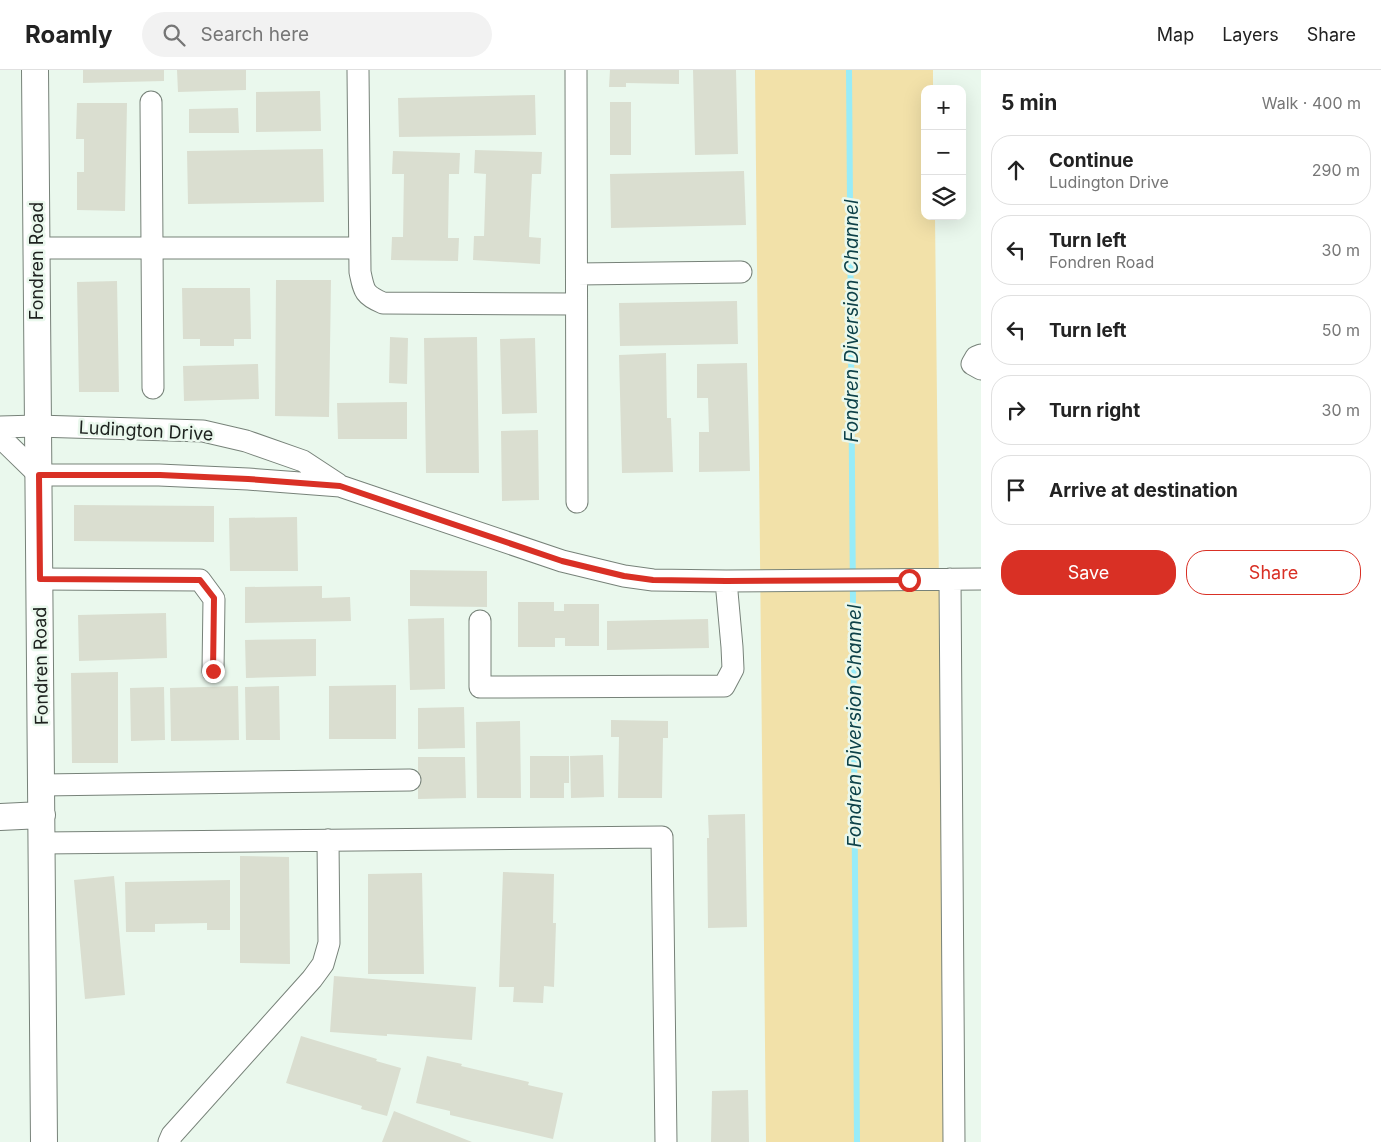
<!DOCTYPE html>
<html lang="en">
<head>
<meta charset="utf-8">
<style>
	body { margin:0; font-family:Inter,sans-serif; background:#f2f2f2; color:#222 }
	.controls { position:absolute; right:15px; top:15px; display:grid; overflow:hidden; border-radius:10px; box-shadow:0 5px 20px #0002 }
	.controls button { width:45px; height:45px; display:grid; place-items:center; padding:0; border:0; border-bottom:1px solid #e0e0e0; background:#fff; color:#222; font:25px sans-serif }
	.stop { position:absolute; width:15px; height:15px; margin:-11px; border:4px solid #d93025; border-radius:50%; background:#fff }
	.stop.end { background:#d93025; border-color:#fff; box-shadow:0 1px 5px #0008 }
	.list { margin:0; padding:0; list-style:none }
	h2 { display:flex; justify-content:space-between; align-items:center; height:65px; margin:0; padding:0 20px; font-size:21px }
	h2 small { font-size:16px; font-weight:400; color:#767676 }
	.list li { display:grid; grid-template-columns:32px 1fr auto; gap:15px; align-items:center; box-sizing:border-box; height:70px; margin:0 10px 10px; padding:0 10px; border:1px solid #e0e0e0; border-radius:20px }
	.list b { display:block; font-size:19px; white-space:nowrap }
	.list p { margin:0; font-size:16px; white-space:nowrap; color:#767676 }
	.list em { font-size:16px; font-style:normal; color:#767676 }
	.actions { display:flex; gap:10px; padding:15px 20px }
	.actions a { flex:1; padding:11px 0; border:1px solid #d93025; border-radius:20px; text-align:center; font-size:18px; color:#d93025 }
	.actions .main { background:#d93025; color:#fff }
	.icon { flex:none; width:28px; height:28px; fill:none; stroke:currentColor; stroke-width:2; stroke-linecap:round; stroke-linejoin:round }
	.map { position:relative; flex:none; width:981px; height:1072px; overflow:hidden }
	header { display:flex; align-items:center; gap:30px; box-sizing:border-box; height:70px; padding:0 25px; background:#fff; border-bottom:1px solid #e0e0e0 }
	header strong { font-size:24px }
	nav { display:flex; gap:28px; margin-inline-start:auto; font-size:18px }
	.search { width:350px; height:45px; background:#f2f2f2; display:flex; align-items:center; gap:12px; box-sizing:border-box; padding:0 18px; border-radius:28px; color:#767676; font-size:19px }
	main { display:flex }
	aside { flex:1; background:#fff }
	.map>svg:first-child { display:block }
</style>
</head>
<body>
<header>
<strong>Roamly</strong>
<div class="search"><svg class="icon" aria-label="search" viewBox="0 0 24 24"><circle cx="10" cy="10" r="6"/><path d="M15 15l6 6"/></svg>Search here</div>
<nav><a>Map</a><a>Layers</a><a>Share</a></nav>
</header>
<main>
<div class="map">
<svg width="981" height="1072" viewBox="0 0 981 1072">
	<rect width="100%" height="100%" fill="#eaf8ed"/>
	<path fill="#f2e1a9" d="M755,0H933V19H925V146H935L945,1072H766Z"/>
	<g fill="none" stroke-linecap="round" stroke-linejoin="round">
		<path stroke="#98ecf8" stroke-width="6" d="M849,0L857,1072"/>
	</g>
	<path fill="#daded0" d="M83,0H164V11L83,13Z
		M177,0H246V20L178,22Z
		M610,0H679V14L626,13V17H609Z
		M693,0H736L738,84L695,85Z
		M320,21L321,61L256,62V22Z
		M535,25L536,65L399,67L398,28Z
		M610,32H631V85H610Z
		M77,33H127L125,141L77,140V102H84V69H76Z
		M238,38L239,63H189V39Z
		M323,79L324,132L188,134L187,81Z
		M475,80L542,82L541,104H532L529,167L541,168L540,194L473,190L474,166H484L486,104L474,103Z
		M393,81L460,83L459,104H449L448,168H459L458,191L391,190L392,167H403L404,104H392Z
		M744,101L746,155L611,158L610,104Z
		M276,210H331L329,347L275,346Z
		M117,211L119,322H79L77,212Z
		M182,218H250L251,269H234V276H200V269H183Z
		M737,231L738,274L620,276L619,233Z
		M390,267L408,268L407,314L389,313Z
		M477,267L479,403H426L424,268Z
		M535,268L537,343L502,344L500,269Z
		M666,283L667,348H671L673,402L622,403L619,285Z
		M747,293L750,401L699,402V362H709L708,328H697V294Z
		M258,294L259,329L184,331L183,296Z
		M407,332V369H338L337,333Z
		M538,360L539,430L502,431L501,361Z
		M74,435L214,436V472L74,471Z
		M297,447L298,501H230L229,448Z
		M410,500L487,501V537L410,536Z
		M322,516V528L350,527L351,551L245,553V517Z
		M518,532H554V541H564V534H599V576H565V568H555V577H518Z
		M166,543L167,588L79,591L78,545Z
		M444,548L445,619L410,620L408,549Z
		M708,549L709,578L607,580V551Z
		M316,569V606L246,608L245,570Z
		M118,602V693H72L71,603Z
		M396,615V669H329V616Z
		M238,616L239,670L171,671L170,618Z
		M279,616L280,670H246L245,617Z
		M164,617L165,670L131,671L130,618Z
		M464,637L465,678L418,679V638Z
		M611,650L668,651V668H663L662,728H618L619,667H611Z
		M520,651L521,728H477L476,652Z
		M603,685L604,727L571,728L570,686Z
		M530,686H569V713H564V728H530Z
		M418,687H465L466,728L418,729Z
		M745,744L747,857L708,858L707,768H709L708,745Z
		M240,786L289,787L290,894L240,893Z
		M503,802L554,804L553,853H556L554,917L544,916L543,933L513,932L514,917H499Z
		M422,803L424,904H368V804Z
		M114,806L125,925L85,929L74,810Z
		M230,810V860H207V853L155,854V862H126L125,812Z
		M334,906L476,917L472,970L387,964V966L330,962Z
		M301,966L377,989L376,991L401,998L387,1046L361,1039L362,1036L286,1013Z
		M427,986L462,994L461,996L529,1012L528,1015L563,1023L553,1069L450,1045V1041L416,1033Z
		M748,1020L749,1072H711L712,1021Z
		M394,1041L472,1072H382Z"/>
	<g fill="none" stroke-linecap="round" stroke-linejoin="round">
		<defs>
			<path id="minor" d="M358,0L360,202C364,221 364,225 383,233L576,234
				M576,0L577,432
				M151,32L153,318
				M37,178H359
				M577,204L741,202
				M981,285L976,287L972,294L981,299
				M0,357L37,356L203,361L246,371L303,391L338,414
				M0,367L39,405H159L248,409L340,416L562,491L624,506L653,510L726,511L981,509
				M40,509L200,510L214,529L213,601
				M950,509L954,1072
				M480,551V617L724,616L733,599L732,577L726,511
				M42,715L410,710
				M41,773L662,767L666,1072
				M169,1072L172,1065L312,909L323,894L329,873L328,770"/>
			<path id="major" d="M35,0L44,1072
				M0,747L42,745"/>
		</defs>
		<use href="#minor" stroke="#778279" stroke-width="23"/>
		<use href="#major" stroke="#778279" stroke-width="28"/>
		<use href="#minor" stroke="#fff" stroke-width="21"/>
		<use href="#major" stroke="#fff" stroke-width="26"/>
	</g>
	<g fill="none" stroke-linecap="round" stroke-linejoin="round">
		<path stroke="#d93025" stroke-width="6" d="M213,601L214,528L200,510L40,509L39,405H160L248,409L340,416L562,491L624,506L653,510L726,511L909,510"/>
	</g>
	<g text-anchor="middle" stroke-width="5" stroke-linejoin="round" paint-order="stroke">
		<g font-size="18" fill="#1d211e" stroke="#eaf8ed">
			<text transform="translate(37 191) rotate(-90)" y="6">Fondren Road</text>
			<text transform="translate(146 361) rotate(3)" y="6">Ludington Drive</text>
			<text transform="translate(41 596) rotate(-91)" y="6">Fondren Road</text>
		</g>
		<g font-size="19" font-style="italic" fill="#0d4148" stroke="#eaf8ed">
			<text transform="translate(851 251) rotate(-90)" y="7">Fondren Diversion Channel</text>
			<text transform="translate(854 656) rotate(-90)" y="7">Fondren Diversion Channel</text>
		</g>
	</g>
</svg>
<div class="controls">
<button>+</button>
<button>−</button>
<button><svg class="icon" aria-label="layers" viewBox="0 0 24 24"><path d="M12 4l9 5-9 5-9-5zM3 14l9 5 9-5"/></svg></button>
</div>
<div class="stop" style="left:909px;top:510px"></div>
<div class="stop end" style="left:213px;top:601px"></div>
</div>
<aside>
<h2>5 min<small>Walk · 400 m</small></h2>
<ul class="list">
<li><svg class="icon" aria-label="ahead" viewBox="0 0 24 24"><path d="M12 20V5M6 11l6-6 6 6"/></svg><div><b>Continue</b><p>Ludington Drive</p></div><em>290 m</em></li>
<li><svg class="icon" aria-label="left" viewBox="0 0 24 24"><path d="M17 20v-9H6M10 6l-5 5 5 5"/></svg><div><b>Turn left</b><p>Fondren Road</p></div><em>30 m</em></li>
<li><svg class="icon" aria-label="left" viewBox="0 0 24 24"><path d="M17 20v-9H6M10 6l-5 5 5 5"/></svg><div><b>Turn left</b></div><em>50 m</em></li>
<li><svg class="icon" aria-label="right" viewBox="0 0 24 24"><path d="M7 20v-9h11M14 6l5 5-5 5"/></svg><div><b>Turn right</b></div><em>30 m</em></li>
<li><svg class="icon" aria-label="arrive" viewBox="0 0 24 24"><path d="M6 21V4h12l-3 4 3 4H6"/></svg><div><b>Arrive at destination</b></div></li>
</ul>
<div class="actions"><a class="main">Save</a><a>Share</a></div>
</aside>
</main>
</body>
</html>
